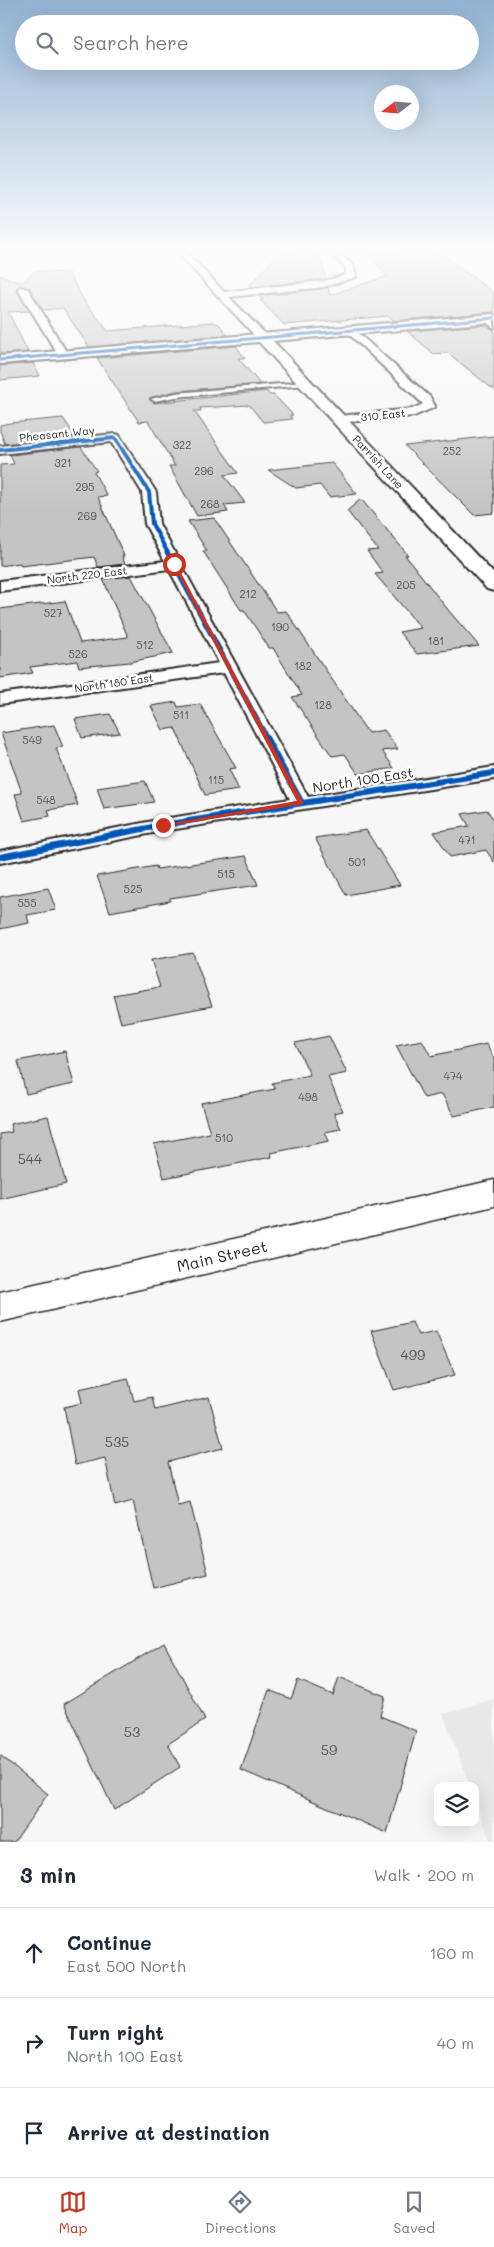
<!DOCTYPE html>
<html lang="en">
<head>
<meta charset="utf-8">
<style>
	body { margin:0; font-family:Mali,sans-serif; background:#f6f6f7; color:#1f2937 }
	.controls { position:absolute; right:15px; bottom:15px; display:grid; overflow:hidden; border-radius:10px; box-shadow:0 5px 20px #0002 }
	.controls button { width:45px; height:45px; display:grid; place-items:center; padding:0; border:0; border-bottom:1px solid #e0e1e3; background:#fff; color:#1f2937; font:25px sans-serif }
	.compass { position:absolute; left:374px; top:85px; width:45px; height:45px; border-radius:50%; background:#fff; box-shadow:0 5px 20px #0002; rotate:254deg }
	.stop { position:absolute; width:15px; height:15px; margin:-11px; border:4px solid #c8321e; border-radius:50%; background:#fff }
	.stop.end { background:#c8321e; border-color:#fff; box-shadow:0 1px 5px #0008 }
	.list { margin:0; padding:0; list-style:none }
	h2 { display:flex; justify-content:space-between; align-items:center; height:65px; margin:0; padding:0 20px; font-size:21px }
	h2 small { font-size:16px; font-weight:400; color:#747a83 }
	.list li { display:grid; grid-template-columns:32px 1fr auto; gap:15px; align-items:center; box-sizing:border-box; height:90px; padding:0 20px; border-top:1px solid #e0e1e3 }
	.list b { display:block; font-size:19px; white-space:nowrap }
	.list p { margin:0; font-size:16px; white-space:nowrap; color:#747a83 }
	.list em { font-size:16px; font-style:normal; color:#747a83 }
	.icon { flex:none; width:28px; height:28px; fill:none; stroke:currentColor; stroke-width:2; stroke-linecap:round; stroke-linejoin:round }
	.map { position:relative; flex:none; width:494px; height:1842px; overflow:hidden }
	.search { position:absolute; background:#fff; box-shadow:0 5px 20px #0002; left:15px; right:15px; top:15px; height:55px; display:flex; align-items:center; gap:12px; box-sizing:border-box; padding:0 18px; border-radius:28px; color:#747a83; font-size:19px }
	.sheet { height:335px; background:#fff }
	nav { display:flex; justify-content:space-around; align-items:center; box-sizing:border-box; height:70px; border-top:1px solid #e0e1e3; background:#fff; font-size:14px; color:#747a83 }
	nav a { display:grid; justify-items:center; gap:2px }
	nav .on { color:#c8321e }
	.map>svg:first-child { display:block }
</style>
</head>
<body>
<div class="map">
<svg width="494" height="1842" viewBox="0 0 494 1842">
	<rect width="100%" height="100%" fill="#f7f7f7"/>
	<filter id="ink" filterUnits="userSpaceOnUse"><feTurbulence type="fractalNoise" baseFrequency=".02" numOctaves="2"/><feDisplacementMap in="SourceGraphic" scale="10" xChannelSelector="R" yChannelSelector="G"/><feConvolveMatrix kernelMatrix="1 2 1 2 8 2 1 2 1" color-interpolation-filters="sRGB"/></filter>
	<g filter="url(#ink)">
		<path fill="#e8e8e8" d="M494,1699V1842H491L475,1800V1786H470L443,1714Z"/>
		<path fill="#c4c4c4" stroke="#2b2b2b" d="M280,252H319L326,279L250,287L249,286Z
			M366,252H439L494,293V312L394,321L389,316L284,325L260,300H263L259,296L328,288L330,295L388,276Z
			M35,271L68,273L85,302L108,331L214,322L220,325L227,335L89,347L63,308L43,310L30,288L20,285L16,290L29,311L8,312L28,352L0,354V275L22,283Z
			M486,325L494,330V390L448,353L434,354L407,331Z
			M236,346L245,358H238L260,384L176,391L149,398L154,403L266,391L270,395H274L293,415H290L292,419L263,422L249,405L200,408L201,411H194L238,473L224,475L245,503L224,505L228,512L197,516L169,466H175L148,421L139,422L97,358Z
			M33,363L40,376L0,380V366Z
			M63,418L75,436L5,444L0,431V425L10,423Z
			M494,436V513L474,515L405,446Z
			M81,447L97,471L94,472L107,496L98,497L124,556H122L125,564L98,567L94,557L21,566L20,563L0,566V465L14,464L10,455Z
			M332,463L357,494L329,497L320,485L296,488L268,470Z
			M361,499L408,555H405L449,611L479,646L417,654L399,632L421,628L375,574L383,573L367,551L378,550L347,511Z
			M214,518L277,612L286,611L368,733L384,730L398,749L382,751L394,768L358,774L345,754L332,756L292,697L302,695L273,648H269L244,610H241L203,551H207L188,521Z
			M131,576L173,653L130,662L79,667L77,661L30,667L33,673L0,678V609L65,601L80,643L128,637L103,579Z
			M176,702L178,707L200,704L236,768L229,769L239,790L205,795L175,728L163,730L151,706Z
			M110,714L120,733L82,738L75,719Z
			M54,725L63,747L56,748L78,805L48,810L50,816L24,821L15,794L22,793L1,733Z
			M145,781L154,802L104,809L97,788Z
			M487,810L494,820V862L486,850L450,857L434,832L469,826L462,814Z
			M366,830L400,885L346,895L315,838Z
			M246,856L258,885L170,898V901L110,912L97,876L156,866L157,869Z
			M48,888L56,910L27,915L29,923L0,929V897Z
			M193,953L212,1006L121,1023L113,995L160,987L151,960Z
			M329,1036L347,1073L328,1077L343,1111L334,1113L341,1129L325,1132L329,1141L271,1153L272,1157L164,1178L154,1144L210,1133L201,1103L275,1089L272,1083L310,1075L295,1043Z
			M422,1040L431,1056L486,1044L494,1058V1107L454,1116L442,1094L424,1098L396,1045Z
			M65,1051L74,1084L26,1094L18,1061Z
			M48,1116L66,1184L0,1199V1134L12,1132L10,1124Z
			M412,1322L418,1335L436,1331L455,1375L394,1390L371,1331Z
			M128,1378L134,1401L152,1397L155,1410L209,1397L223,1448L168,1462L178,1505L190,1502L208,1574L153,1588L133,1501L115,1506L105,1458L75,1465L64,1407L82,1403L79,1389Z
			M164,1643L205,1720L168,1744L180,1767L114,1810L64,1704Z
			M339,1677L385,1696L380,1716L416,1731L387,1833L241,1770L269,1690L291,1699L298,1680L333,1695Z
			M0,1755L48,1794L14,1842H0Z"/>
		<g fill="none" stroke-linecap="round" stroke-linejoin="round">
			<defs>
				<path id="service" d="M304,382L307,384L306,385L176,397L154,401L151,399L176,393Z"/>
				<path id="minor" d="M177,252H186L224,292L324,281L346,275V268L336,258L340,255L353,265L356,277L324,287L229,297L266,335L267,337L262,340L258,339Z
					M20,287L28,289L68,355L67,357H59L58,355L18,289Z
					M485,315L494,320V328L480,318Z
					M351,327L430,397L435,406L433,408L414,416L335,423V417L339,416L412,409L423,404L347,332L346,330Z
					M115,434L119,435L156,492L159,524L308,797L494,767V779L163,831L0,863V851L163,819L290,799L224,673L0,704V694L219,663L169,569L0,591V581L165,561L145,524L142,492L111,442L0,454V446Z"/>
				<path id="tertiary" d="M494,314V322L273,341L494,574V591L487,589L259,342L0,364V356Z"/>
				<path id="secondary" d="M494,1180V1206L0,1322V1292Z"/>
			</defs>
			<use href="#service" stroke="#2b2b2b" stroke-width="4"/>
			<use href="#minor" stroke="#2b2b2b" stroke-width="4"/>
			<use href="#tertiary" stroke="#2b2b2b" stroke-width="4"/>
			<use href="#secondary" stroke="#2b2b2b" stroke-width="3"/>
			<use href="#service" fill="#fff" fill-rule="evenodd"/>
			<use href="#minor" fill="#fff" fill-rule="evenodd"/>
			<use href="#tertiary" fill="#fff" fill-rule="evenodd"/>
			<use href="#secondary" fill="#fff" fill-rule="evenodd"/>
			<defs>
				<path id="cycleway-far3" d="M0,360L494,318"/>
				<path id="cycleway-far2" d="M0,450L115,438L149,492L152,524L168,553"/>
				<path id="cycleway-far1" d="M167,552L283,768"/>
				<path id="cycleway" d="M282,767L302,803
					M0,857L163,825L494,773"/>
			</defs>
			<use href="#cycleway-far3" stroke="#fff" stroke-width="4.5"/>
			<use href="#cycleway-far2" stroke="#fff" stroke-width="5.5"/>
			<use href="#cycleway-far1" stroke="#fff" stroke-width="8"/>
			<use href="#cycleway" stroke="#fff" stroke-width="9"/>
			<use href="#cycleway-far3" stroke="#0057b8" stroke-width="3"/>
			<use href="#cycleway-far2" stroke="#0057b8" stroke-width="4"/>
			<use href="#cycleway-far1" stroke="#0057b8" stroke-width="5"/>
			<use href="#cycleway" stroke="#0057b8" stroke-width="6"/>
		</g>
	</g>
	<linearGradient id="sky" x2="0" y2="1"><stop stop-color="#91b2d2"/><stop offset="0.49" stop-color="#fbfbfb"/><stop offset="1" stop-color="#fbfbfb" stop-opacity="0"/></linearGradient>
	<rect width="494" height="510" fill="url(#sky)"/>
	<path fill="#c8321e" d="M172,563L176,564L304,804L163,827L160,825L297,801Z"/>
	<g text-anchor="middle" stroke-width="5" stroke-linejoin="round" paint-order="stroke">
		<g font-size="11" fill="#2b2b2b" stroke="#fff">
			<text transform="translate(383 415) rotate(-6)" y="4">310 East</text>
			<text transform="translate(57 434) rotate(-6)" y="4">Pheasant Way</text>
			<text transform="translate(378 462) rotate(47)" y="4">Parrish Lane</text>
			<text transform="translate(87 575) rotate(-7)" y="4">North 220 East</text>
			<text transform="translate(114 683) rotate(-8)" y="4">North 180 East</text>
		</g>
		<g font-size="11" fill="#515151">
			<text x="182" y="449">322</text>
			<text x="452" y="455">252</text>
			<text x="63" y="467">321</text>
			<text x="204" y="475">296</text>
			<text x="85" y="491">295</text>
			<text x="210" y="508">268</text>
			<text x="87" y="520">269</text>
			<text x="406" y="589">205</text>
			<text x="248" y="598">212</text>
			<text x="53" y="617">527</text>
			<text x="280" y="631">190</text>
			<text x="436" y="645">181</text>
			<text x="145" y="649">512</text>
			<text x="78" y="658">526</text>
			<text x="303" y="670">182</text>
			<text x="323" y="709">128</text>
			<text x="181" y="719">511</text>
			<text x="32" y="744">549</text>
			<text x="216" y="784">115</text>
			<text x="46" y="804">548</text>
			<text x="467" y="844">471</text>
			<text x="357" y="866">501</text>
			<text x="226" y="878">515</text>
			<text x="133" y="893">525</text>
			<text x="27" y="907">555</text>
			<text x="453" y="1080">474</text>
			<text x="308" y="1101">498</text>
			<text x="224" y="1142">510</text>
		</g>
		<g font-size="14" fill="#2b2b2b" stroke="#fff">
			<text transform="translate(363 780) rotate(-9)" y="5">North 100 East</text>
		</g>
		<g font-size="14" fill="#515151">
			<text x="30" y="1164">544</text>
			<text x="413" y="1360">499</text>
			<text x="117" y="1447">535</text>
			<text x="132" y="1737">53</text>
			<text x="329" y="1755">59</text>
		</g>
		<g font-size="16" fill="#2b2b2b" stroke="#fff">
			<text transform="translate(222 1256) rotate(-13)" y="6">Main Street</text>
		</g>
	</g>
</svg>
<div class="controls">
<button><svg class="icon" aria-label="layers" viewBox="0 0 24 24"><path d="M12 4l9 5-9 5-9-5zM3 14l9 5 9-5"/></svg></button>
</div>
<svg class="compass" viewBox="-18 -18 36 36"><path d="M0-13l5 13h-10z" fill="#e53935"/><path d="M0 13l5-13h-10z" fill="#747a83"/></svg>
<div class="stop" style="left:174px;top:564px"></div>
<div class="stop end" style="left:163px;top:825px"></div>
<div class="search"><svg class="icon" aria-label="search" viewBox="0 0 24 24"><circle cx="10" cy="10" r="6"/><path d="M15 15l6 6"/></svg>Search here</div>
</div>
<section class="sheet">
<h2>3 min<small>Walk · 200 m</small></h2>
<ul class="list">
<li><svg class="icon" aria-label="ahead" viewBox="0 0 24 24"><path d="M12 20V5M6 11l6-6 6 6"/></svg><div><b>Continue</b><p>East 500 North</p></div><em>160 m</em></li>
<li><svg class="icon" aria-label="right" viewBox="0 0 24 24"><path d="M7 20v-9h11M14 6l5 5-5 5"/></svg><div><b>Turn right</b><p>North 100 East</p></div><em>40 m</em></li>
<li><svg class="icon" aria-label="arrive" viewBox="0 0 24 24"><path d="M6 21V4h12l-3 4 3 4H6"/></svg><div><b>Arrive at destination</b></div></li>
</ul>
</section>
<nav>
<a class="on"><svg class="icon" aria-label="map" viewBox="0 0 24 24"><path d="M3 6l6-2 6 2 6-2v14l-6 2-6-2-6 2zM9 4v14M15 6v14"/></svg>Map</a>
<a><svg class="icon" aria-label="directions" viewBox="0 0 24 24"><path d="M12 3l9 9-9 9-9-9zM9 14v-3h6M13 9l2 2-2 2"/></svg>Directions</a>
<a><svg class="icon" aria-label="saved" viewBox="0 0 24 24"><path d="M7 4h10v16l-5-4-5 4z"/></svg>Saved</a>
</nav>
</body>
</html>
